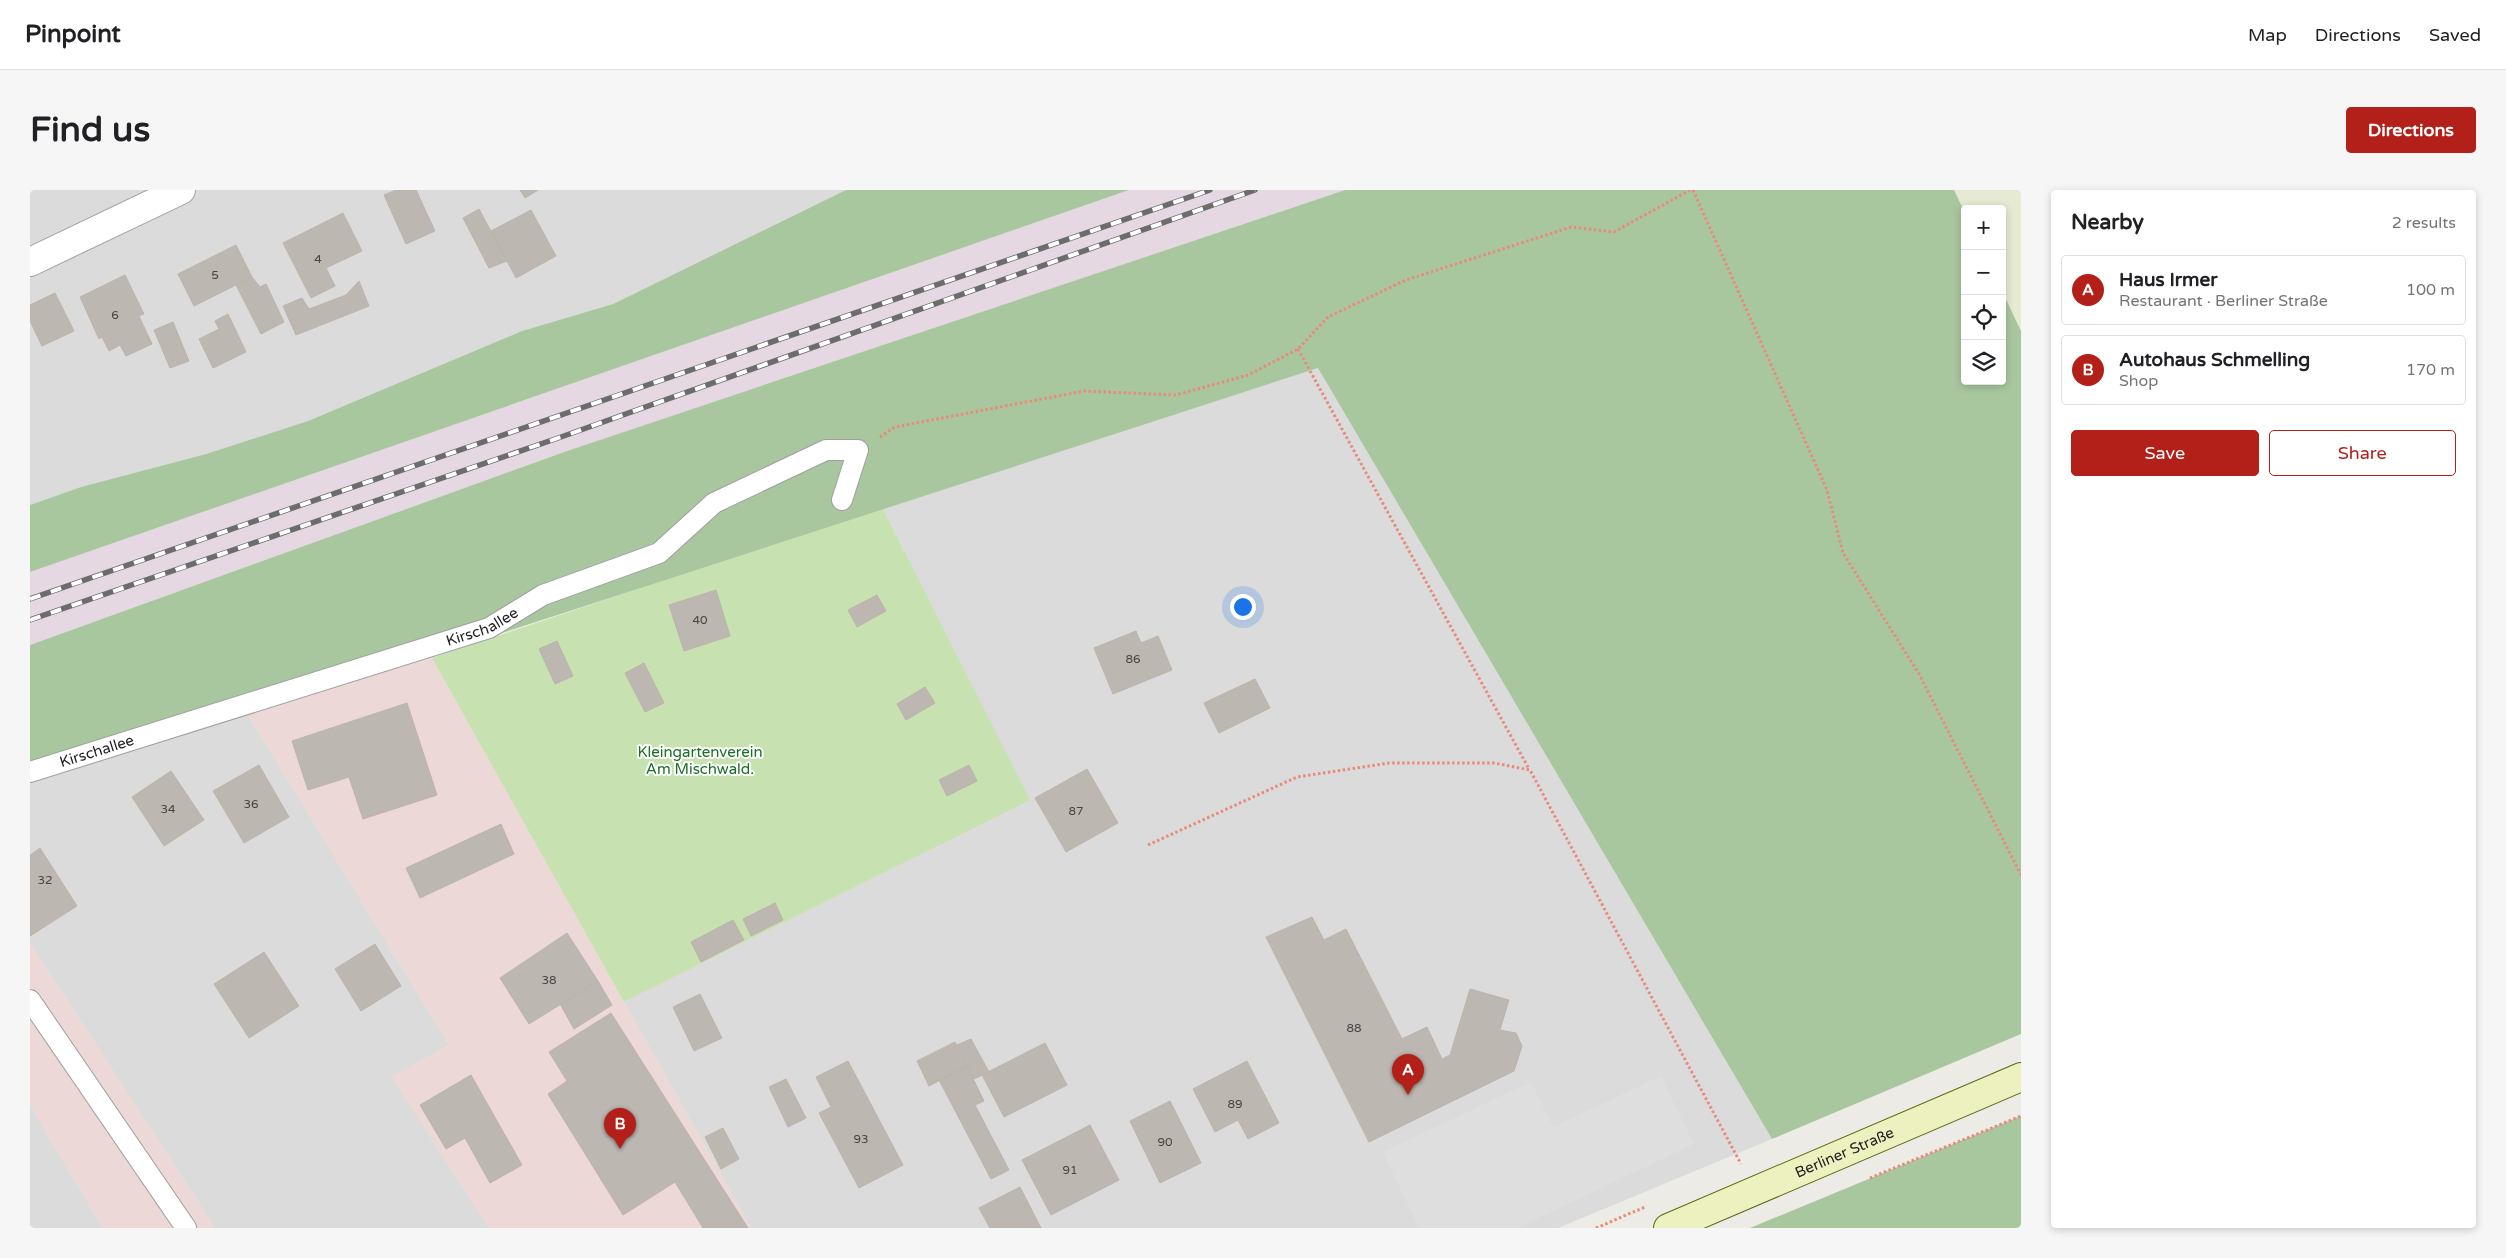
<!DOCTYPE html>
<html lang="en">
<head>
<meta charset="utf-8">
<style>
	body { margin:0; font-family:"Varela Round",sans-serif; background:#f6f6f6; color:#202124 }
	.controls { position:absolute; right:15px; top:15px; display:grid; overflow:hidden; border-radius:5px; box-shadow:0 2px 8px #0003 }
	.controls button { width:45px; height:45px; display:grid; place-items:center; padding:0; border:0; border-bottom:1px solid #e0e0e0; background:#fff; color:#202124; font:25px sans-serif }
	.you { position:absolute; left:1212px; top:416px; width:18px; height:18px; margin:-12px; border:4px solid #fff; border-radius:50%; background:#1a73e8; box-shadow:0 0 0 8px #1a73e833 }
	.badge { display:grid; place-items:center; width:32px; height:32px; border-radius:50%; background:#b22019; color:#fff; font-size:16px; font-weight:700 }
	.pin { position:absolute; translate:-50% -41px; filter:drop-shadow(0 1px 2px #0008) }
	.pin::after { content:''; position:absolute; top:26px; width:18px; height:15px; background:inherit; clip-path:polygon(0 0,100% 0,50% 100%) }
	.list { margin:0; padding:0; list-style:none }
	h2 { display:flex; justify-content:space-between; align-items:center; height:65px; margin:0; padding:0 20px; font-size:21px }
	h2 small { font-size:16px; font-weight:400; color:#757577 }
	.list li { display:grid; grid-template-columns:32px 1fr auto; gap:15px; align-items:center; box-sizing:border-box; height:70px; margin:0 10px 10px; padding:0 10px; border:1px solid #e0e0e0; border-radius:5px }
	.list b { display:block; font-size:19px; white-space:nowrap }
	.list p { margin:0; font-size:16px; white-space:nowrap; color:#757577 }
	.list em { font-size:16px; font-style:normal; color:#757577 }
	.actions { display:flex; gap:10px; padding:15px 20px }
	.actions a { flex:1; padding:11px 0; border:1px solid #b22019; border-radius:5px; text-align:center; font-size:18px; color:#b22019 }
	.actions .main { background:#b22019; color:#fff }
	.icon { flex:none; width:28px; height:28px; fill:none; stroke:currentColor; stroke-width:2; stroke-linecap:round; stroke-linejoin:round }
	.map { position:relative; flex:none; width:1991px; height:1038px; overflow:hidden; border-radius:5px }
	header { display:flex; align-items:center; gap:30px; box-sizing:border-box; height:70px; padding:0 25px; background:#fff; border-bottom:1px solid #e0e0e0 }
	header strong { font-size:24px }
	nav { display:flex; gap:28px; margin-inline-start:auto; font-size:18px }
	.intro { display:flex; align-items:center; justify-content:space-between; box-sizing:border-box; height:120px; padding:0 30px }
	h1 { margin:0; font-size:35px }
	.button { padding:12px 22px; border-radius:5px; background:#b22019; color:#fff; font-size:18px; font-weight:700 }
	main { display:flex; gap:30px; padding:0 30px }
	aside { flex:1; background:#fff; border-radius:5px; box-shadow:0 2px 8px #0003 }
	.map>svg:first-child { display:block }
</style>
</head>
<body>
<header>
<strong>Pinpoint</strong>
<nav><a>Map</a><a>Directions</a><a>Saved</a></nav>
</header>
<div class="intro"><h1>Find us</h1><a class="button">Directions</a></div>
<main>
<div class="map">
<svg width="1991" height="1038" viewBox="0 0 1991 1038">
	<rect width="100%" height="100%" fill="#edebe5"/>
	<path fill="#dbdbdb" d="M0,0H816L583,114L492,141L278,231L176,264L51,297L0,315Z
		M1289,178L1742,949L1528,1038H721L594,812L999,610L852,317Z
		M214,518L419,855L362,887L459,1038H185L0,753V583Z
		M0,915L73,1038H0Z"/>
	<path fill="#ecd8d6" d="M402,468L594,812L721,1038H459L361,886L419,855L217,523Z
		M0,753L185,1038H73L0,915Z"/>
	<path fill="#e6d8e2" d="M1099,0H1315L537,261L0,455V382Z"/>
	<path fill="#e7ead2" d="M1924,0H1991V141L1972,101V19H1935V23Z"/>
	<path fill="#c7e1b1" d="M852,317L1000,610L594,812L402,468Z"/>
	<path fill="#a9c79f" d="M816,0H1099L0,382V315L51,297L176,264L278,231L492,141L583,114Z
		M1315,0H1924L1935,23V191H1972V101L1991,141V844L1742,949L1288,178L472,443L372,457L211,505L0,573V455L537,261Z
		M1991,926V1038H1720Z"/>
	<path fill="#dedede" d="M1631,886L1664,954L1487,1038H1389L1353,962L1501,892L1523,937Z"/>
	<path fill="#bdb7b2" stroke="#bdb3a9" d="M366,0H386L405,41L376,54L354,5Z
		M490,0H508L495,8Z
		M449,19L477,71L459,78L433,28Z
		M501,20L526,66L486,88L461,41Z
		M313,23L332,61L296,78L305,96L281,108L253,53Z
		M206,55L222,87L164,116L148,84Z
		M95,85L114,124L109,126L122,154L96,166L90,155L79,161L72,147L69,149L50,107Z
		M222,87L230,97L236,94L254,132L231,144L206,95Z
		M329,91L339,116L266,145L253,116L272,108L279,119L316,105Z
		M25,103L44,141L12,156L0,131V115Z
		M198,124L216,162L183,178L169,149L189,139L185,131Z
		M143,132L159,171L140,178L124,140Z
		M686,400L700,446L654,461L639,415Z
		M847,405L856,421L827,437L818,420Z
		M1106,441L1111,453L1128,446L1142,480L1083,504L1064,458Z
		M527,451L543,486L525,494L509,459Z
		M614,473L634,513L615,522L595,483Z
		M1225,489L1240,518L1189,543L1174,513Z
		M895,497L905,513L876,530L867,514Z
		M377,513L407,605L333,629L319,587L278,600L262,551Z
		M229,575L259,627L214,653L183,601Z
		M939,575L947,591L917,606L909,590Z
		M1057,579L1088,633L1036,662L1005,608Z
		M141,581L174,630L134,656L102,607Z
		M471,634L484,664L390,708L376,678Z
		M10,658L47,716L0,746V665Z
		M745,713L753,730L721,746L713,729Z
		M1282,727L1294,750L1316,739L1372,849L1397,837L1412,869L1420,865L1440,799L1479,810L1470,840L1486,843L1492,856L1484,881L1339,952L1236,747Z
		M703,730L714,750L671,772L661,752Z
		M537,743L568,791L499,834L470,788Z
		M345,754L371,796L331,821L305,779Z
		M234,762L269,816L219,848L184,794Z
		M568,791L582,815L544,839L530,814Z
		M670,804L692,848L664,861L643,817Z
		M581,823L718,1038H673L645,992L593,1025L518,904L537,891L519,862Z
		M941,849L959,882L944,889L927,855Z
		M925,852L937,876L899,896L887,871Z
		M1015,853L1037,895L974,927L952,885Z
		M818,871L873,975L829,998L789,923L801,917L786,887Z
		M1217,871L1249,933L1218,949L1208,930L1185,942L1163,899Z
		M937,876L954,911L945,915L979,980L961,989L909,890Z
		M441,885L492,975L460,993L435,948L416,959L390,915Z
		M756,889L776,928L758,937L739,897Z
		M1140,911L1171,973L1130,993L1100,931Z
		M1060,935L1089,990L1021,1025L992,970Z
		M693,938L709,969L691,979L675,947Z
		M990,997L1011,1038H960L949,1018Z"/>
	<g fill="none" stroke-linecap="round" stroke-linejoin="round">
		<defs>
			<g id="service">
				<path id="s1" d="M0,582L459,438L513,405L629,363L684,313L796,260H828L812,310"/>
				<path d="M0,810L156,1038"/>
			</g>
			<path id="minor" d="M0,72L151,0"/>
			<g id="secondary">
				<path id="s2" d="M1638,1038L1991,887"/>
			</g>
		</defs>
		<use href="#service" stroke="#9f9f9f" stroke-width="22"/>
		<use href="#minor" stroke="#9f9f9f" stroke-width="30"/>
		<use href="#secondary" stroke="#5a6712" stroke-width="30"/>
		<path stroke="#e88b7b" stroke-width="3" stroke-dasharray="2.5 2.5" stroke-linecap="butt" d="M1663,0L1797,300L1813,363L1889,484L1991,685
			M1268,159L1499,579
			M850,247L865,237L1054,201L1146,205L1218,185L1268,159L1298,127L1376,90L1541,37L1584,42L1660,0
			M1118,655L1267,587L1359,573H1464L1500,580L1711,974
			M1840,988L1991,926
			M1566,1038L1615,1017"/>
		<use href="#service" stroke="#fff" stroke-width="20"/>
		<use href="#minor" stroke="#fff" stroke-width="28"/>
		<use href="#secondary" stroke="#ecf1bf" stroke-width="28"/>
		<defs>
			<path id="rail" d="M0,409L1180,0
				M0,430L531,247L1225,0"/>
		</defs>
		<use href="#rail" stroke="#6c6c6c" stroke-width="5.5"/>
		<use href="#rail" stroke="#fff" stroke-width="4" stroke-dasharray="11" stroke-linecap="butt"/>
	</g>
	<g text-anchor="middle" stroke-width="4" stroke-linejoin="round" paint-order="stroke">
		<g font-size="12" fill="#464443">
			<text x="288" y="73">4</text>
			<text x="185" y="89">5</text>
			<text x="85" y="129">6</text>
			<text x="670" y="434">40</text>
			<text x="1103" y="473">86</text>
			<text x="221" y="618">36</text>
			<text x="138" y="623">34</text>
			<text x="1046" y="625">87</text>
			<text x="15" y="694">32</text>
			<text x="519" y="794">38</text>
			<text x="1324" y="842">88</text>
			<text x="1205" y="918">89</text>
			<text x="831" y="953">93</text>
			<text x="1135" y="956">90</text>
			<text x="1040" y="984">91</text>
		</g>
		<g font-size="15" fill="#1e1e1e" stroke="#fff">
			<text dy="5" stroke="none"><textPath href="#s1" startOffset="475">Kirschallee</textPath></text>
			<text dy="5" stroke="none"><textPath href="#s1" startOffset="70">Kirschallee</textPath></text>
			<text dy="5" stroke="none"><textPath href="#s2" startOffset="192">Berliner Straße</textPath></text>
		</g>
		<g font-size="15" fill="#196e24" stroke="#fff">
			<text x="670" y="567">Kleingartenverein<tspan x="670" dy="17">Am Mischwald.</tspan></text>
		</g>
	</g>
</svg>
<div class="controls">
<button>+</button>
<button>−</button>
<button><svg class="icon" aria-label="locate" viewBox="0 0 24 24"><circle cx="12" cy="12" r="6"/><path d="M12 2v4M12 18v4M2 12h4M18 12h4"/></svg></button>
<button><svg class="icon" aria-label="layers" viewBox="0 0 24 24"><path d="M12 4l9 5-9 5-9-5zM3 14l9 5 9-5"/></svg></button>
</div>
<div class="you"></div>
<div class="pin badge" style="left:1378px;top:905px">A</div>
<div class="pin badge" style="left:590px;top:959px">B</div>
</div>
<aside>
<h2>Nearby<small>2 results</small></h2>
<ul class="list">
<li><span class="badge">A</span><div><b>Haus Irmer</b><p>Restaurant · Berliner Straße</p></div><em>100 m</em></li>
<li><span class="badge">B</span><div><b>Autohaus Schmelling</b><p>Shop</p></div><em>170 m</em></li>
</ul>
<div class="actions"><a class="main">Save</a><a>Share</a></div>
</aside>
</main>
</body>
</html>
